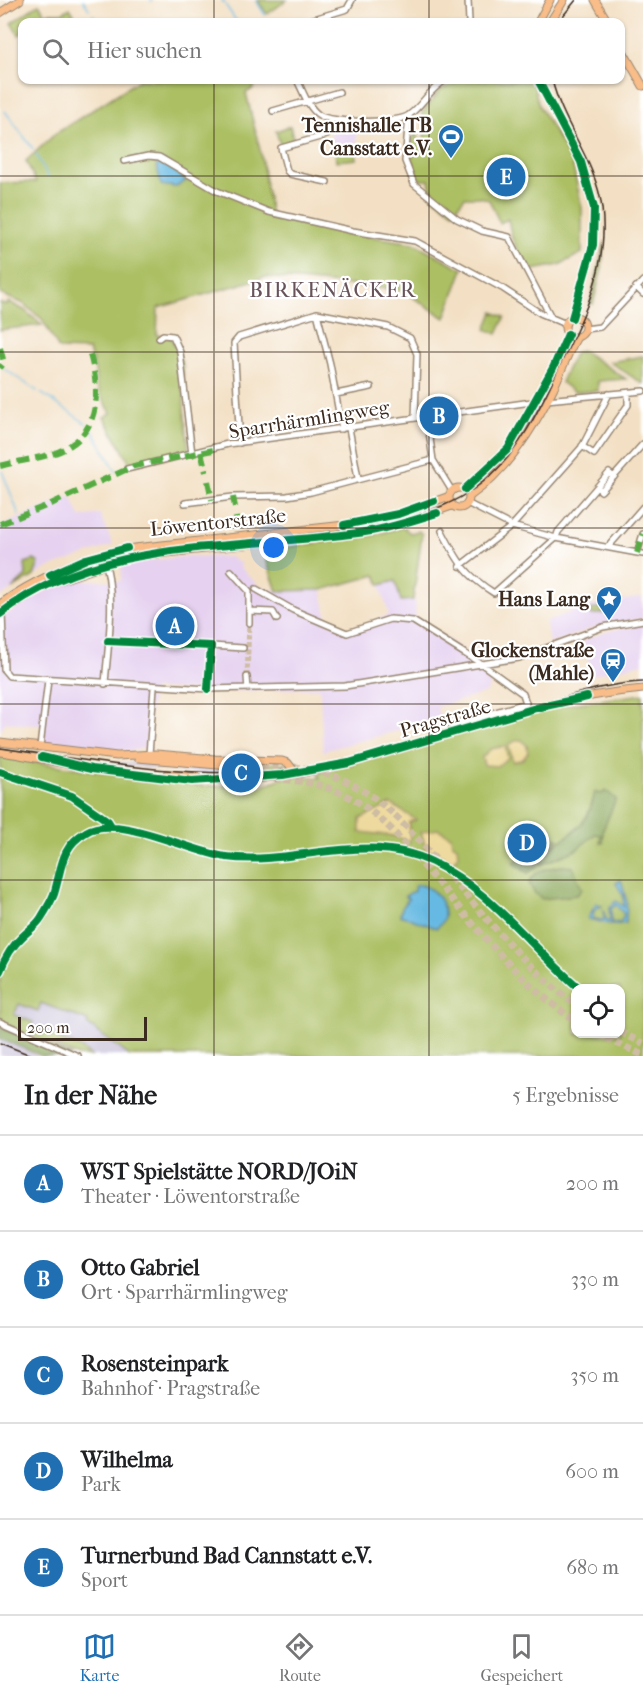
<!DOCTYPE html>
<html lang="de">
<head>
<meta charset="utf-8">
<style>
	body { margin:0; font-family:"IM FELL French Canon",serif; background:#f2f2f2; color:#202124 }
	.controls { position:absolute; right:18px; bottom:18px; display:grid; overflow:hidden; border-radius:12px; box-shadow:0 2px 4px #0004 }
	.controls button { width:54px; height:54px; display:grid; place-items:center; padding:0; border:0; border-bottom:2px solid #e0e0e0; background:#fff; color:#202124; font:30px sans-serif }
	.scale { position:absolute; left:18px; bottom:15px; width:129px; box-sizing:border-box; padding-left:6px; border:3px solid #3b2a1e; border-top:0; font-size:16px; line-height:21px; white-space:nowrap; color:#3b2a1e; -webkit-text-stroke:4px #fff; paint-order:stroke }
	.you { position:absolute; left:274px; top:548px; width:21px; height:21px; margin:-15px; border:4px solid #fff; border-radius:50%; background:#1a73e8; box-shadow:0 0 0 9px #1a73e833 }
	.badge { display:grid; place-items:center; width:39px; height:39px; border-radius:50%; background:#1f6fb2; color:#fff; font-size:20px; font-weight:700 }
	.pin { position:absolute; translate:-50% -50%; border:3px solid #fff; box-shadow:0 2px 6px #0006 }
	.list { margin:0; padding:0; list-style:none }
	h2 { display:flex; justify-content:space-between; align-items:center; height:78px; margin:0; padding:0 24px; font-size:26px }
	h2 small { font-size:20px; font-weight:400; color:#757577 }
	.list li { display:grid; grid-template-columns:39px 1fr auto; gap:18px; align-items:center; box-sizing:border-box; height:96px; padding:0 24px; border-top:2px solid #e0e0e0 }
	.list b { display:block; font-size:22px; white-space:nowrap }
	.list p { margin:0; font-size:20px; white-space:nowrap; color:#757577 }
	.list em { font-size:20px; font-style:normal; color:#757577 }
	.icon { flex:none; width:33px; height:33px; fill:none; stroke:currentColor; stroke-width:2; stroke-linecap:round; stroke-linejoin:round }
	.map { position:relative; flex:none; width:643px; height:1056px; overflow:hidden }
	.search { position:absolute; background:#fff; box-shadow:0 2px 4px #0004; left:18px; right:18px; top:18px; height:66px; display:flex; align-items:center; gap:15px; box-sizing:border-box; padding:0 21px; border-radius:12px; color:#757577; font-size:22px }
	.sheet { height:558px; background:#fff }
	nav { display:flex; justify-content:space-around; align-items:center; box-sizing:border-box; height:84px; border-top:2px solid #e0e0e0; background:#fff; font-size:16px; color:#757577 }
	nav a { display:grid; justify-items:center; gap:3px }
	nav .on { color:#1f6fb2 }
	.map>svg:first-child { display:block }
</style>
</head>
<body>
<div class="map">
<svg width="643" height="1056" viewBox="0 0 643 1056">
	<rect width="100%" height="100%" fill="#fff"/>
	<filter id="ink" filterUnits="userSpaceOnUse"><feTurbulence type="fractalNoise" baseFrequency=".0167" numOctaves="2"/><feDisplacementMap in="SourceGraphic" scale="12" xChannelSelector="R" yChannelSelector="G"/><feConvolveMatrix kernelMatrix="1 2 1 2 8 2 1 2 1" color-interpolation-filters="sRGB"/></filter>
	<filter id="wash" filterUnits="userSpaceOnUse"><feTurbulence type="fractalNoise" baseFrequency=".008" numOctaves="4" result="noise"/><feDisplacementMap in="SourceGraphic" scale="24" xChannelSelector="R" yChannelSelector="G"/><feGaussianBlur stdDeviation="1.35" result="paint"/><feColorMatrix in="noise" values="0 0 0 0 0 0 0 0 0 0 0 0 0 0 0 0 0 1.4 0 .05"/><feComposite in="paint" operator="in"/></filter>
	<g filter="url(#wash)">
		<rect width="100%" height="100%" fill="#f3e0c4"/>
		<path fill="#e6d2f0" d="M333,124H357L356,152L335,150L331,138Z
			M71,496L80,517L100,514L113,545L50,567L0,597V526Z
			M189,556L230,557L240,563V567L259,586L277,591L322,590L328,622L345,629H354L389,615L380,585L395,581L401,601H416L415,617L453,643L489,674L488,682L491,684L486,693L437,707L440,719L323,751L320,688L242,691L153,689L145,747L131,751L43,743L45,726L5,722L0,732V620L4,616L47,590L75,580L121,581L122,564Z
			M642,597L643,618L596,627L549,644L546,621L589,606Z
			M643,625V663L592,675L583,640L612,630Z"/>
		<path fill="#c8bfd8" d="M542,404L510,456L478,488L477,482L502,460L536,405Z
			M246,538L243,542L116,558L115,554Z
			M88,561V568L45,584L0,612V606L29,587Z
			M98,762L155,763L246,770L243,775L199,774Z
			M286,767L284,772L246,775L249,770Z
			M19,1003H40L88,1021V1024L130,1056H91L79,1047L31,1028L14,1015Z
			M0,1040L16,1046L38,1056H0Z"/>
		<path fill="#acbf63" stroke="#747440" stroke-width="1.5" fill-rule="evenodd" d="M257,0H287L267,14Z
			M39,4L45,13H62L70,8L76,18L70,22H22V33L19,35L11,23Z
			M139,80H253L254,88L246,93L260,150L271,216L353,234L414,243L463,269L445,318L402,290L265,277L158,308L157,335L171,337L183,365L184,407L189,453L131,465L104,417L111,413L97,388L95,370L89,350L59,349L42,319L22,303L0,294V183L36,182L26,161L55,134Z
			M463,80H532L539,106L572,162L582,208V253L559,265L528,271L512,238L508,219L500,223L489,200L481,197H465L453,212L432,196L429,180H420C412,166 407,146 416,132L423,153C425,140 425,125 422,113L441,89Z
			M290,126L294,142L280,144L276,131Z
			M335,151L356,152V159L336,161Z
			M604,243L602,268L593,304L590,303Z
			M9,302L24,310L42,325L0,330V303L7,305Z
			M493,312L505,317L497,334L486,329Z
			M583,351L626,379L598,381V391L574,392L561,382L575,352Z
			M643,356V384L610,362Z
			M403,527L410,533L419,531L422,534L413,600L401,601L395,581L380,585L376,575L322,590L277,591L263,550L370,536Z
			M34,560L39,563L34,576L12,589L26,576L25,563Z
			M613,604V611L592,615L590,610Z
			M643,694V1056H130L87,1024L88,1021L41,1003L38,1011L19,1004L14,1015L33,1022L31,1028L79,1047L91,1056H78L0,1022V757L200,786H263L279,779L295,776L320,778L318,773L557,706ZM576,988H620V1034H576Z
			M285,763L288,767L245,769V764Z"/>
		<path fill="#89a659" stroke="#62683c" stroke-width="1.5" d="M606,791L616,799L603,830V843H600L601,835L595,834L576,850L540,865C545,845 573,837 583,822C590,812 593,802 595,792L601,794Z
			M554,837L559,839L541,856L536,867L528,873L513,863Z
			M562,866L573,867L582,889L577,895L542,899L534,892L529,883C536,868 547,869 562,866Z
			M0,1027L72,1056H42L0,1039Z"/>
		<path fill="#eeda9e" stroke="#94825e" stroke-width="1.5" d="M517,740H522L527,746L528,752L523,759L513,762L508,745Z
			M505,746L508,758L497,766L484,765L482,757L491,749Z
			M391,804L416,820L409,822L410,842L394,836L360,832V819Z
			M438,829L451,836L452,843L457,846L458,855L453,862L426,849L421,832Z"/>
		<path fill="#66b9e2" stroke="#507280" stroke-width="1.5" fill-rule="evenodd" d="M156,160L164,161L186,181L176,187L161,185Z
			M621,880L627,902L626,923L614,925L588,919L596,903L602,906L595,909L593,914L594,919L604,920L603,909L606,919L610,921L609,908L616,901L624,907L623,895L616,883ZM616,905L624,914L621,922L612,923L611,909Z
			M415,885C436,882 456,917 436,928L400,915L403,905L409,899L405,896L414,891Z"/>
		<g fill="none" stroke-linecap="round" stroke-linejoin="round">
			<path stroke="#66b9e2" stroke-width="1.5" d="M83,0L89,9
				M151,0V1
				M222,0L237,22
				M256,0L265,15
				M93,15L98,22
				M5,111L33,149
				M36,154L48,177
				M273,216L322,227
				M3,368L37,391
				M41,393L87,424
				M91,428L116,471
				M2,471L19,515"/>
		</g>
	</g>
	<g filter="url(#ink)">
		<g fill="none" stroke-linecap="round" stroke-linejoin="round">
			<path stroke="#cebca3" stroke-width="5" stroke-dasharray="5 2.5" stroke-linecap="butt" d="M247,677L249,623"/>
			<path stroke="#cebca3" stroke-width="7" stroke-dasharray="7 3.5" stroke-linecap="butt" d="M240,767C268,767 295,764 322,772C381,789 416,837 454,881C492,925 529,970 576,1005
				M274,779C302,780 329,785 353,799C384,817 406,845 429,872C474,924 517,982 576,1021
				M620,1032L643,1043
				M597,1034L643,1055"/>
			<defs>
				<path id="minor" d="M468,0L469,22
					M304,22L347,9L352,0
					M297,80C303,91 308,108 319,115C331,123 398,124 409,115C423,105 430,88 446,80
					M273,111L339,92
					M409,116L405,161L414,184L457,219L482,231L509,237L552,319
					M124,161L148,156L159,157L217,191L269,212L353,231L415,241L502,288L540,313L566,324
					M327,182L290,174L287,171L281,148L327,135L330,119
					M636,287L643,294
					M317,313L330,364L342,429
					M585,329L600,327L643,281
					M159,338L163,335L173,336L180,352L192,454
					M336,394L371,387
					M427,417L433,460L452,491
					M349,428L358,478
					M240,443L234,343L239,337L317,313L388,327L410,338L417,354L415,418
					M582,446L594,454L628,405V393
					M127,469L228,444L546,400L643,391
					M597,487L601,491L643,444
					M185,503L233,497L287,496L311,492L433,460
					M467,503L512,526L556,538L643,554
					M442,531C457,560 465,575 494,593L556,538L558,532L609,473L614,477
					M608,547L643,507
					M637,553L643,534
					M103,554C117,594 108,643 105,684
					M460,566L512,526L582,447L609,394
					M231,571L249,591V623
					M256,589L293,610L347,633L390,619L413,621L483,665L523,694L526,703L451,725
					M249,611L273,612L277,619
					M2,612L4,670L9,676L208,689L345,686L519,658L603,627L643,620
					M108,641L211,646L208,689
					M211,646L243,648
					M247,677L248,689
					M40,747L48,680
					M149,754L154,688
					M0,1022L78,1056"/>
				<path id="major" d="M595,0L608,22
					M0,13L20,0
					M538,22L550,0
					M550,22L564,0
					M620,46L643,86
					M538,80L581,162L594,208L593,245L572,318
					M565 327a10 10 0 1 1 20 0a10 10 0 1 1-20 0Z
					M449 498a10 10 0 1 1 20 0a10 10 0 1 1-20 0Z
					M465,489L508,449L553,368L568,334
					M470,496C508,470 534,428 554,387C562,370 568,352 577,337
					M0,604C35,579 75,562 116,550L345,525L398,514L447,497
					M0,614L44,586L129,557L369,532L391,527L452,506
					M0,742L117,756L156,754L215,759L282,761L288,763L294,771L300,772
					M0,752C31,756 59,763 90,769C160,781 232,785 303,773C418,752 526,699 643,689
					M138,758L240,767
					M167,774L197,777"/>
			</defs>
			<use href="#minor" stroke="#978571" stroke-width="8"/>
			<use href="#major" stroke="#978571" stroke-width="9"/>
			<use href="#minor" stroke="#fff" stroke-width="5"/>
			<use href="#major" stroke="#f8bd89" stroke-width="7"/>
			<path stroke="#3b2a1e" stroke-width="1.5" d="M558,22L576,0
				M0,611C92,544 208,544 316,533C373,527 437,519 483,482C519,454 540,408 559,367C584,317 609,266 602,208C596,161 563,125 552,80
				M0,748C110,763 225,787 335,762C407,746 478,720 549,701C580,693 611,683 643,682"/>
			<path stroke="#3b2a1e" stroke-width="1.5" d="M0,1043L33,1056"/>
			<path stroke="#55ab43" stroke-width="6" stroke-dasharray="12 6" stroke-linecap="butt" d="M0,348L4,363L0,368
				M201,452L206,472
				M0,466C18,461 37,459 55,453C102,436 101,391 89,351
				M208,481L212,500
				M233,497L235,507
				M236,517L238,529
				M0,524L51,504L134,466L213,450
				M637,553L643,534"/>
			<defs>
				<path id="cycleway" d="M538,80L581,162L594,208L593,245L572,318
					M465,489L508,449L553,368L568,334
					M344,525L398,514L434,501
					M50,575L86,559L127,548
					M0,614C102,534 250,551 371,531C393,527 415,520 437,513
					M108,641L211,646L208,689
					M42,757L91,769L192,781L283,775L349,763L536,708L587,697
					M0,772L72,796L108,821L111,826
					M0,971C5,958 12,946 22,937C29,930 36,926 41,918C46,910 51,902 54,894C62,869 60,847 86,832C117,813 190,852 226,857C295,866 365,830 432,862C489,889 531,947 579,988"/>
			</defs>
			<use href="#cycleway" stroke="#fff" stroke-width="11"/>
			<use href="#cycleway" stroke="#00873e" stroke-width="8"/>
		</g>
	</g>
	<path fill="none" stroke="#3b2a1e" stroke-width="1.5" stroke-opacity="0.55" d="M214,0V22M429,0V22M214,80V1056M429,80V1056M0,176H643M0,352H643M0,528H643M0,704H643M0,880H643"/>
	<defs>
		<symbol id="stadium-pin" viewBox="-11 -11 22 30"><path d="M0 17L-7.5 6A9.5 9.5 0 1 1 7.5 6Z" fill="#1f6fb2" stroke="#fff"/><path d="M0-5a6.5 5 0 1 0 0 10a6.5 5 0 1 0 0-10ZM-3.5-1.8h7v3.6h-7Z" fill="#fff"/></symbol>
		<symbol id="sight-pin" viewBox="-11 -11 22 30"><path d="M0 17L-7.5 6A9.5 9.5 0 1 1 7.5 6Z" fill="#1f6fb2" stroke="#fff"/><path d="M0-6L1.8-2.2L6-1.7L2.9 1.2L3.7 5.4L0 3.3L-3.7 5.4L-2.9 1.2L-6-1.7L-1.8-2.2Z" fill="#fff"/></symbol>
		<symbol id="station-pin" viewBox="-11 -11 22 30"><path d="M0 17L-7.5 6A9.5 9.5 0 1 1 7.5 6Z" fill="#1f6fb2" stroke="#fff"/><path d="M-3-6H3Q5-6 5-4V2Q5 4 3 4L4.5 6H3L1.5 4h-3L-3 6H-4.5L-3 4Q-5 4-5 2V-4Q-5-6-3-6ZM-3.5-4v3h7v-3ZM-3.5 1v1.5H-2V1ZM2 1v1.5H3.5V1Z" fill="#fff"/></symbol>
	</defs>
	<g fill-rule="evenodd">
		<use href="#stadium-pin" x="436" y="122" width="30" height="40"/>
		<use href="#sight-pin" x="594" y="584" width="30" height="40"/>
		<use href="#station-pin" x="598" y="646" width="30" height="40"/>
	</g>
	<g text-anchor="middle" stroke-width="4.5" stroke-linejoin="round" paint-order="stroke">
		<g font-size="20" font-weight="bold" fill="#3b2a1e" stroke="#fff" text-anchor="end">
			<text x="432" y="132">Tennishalle TB<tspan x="432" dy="23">Cansstatt e.V.</tspan></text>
			<text x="590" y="606">Hans Lang</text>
			<text x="594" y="657">Glockenstraße<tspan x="594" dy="23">(Mahle)</tspan></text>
		</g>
		<g font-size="20" fill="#3b2a1e" stroke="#fff">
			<text transform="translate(309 419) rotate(-9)" y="7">Sparrhärmlingweg</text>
			<text transform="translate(218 522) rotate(-6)" y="7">Löwentorstraße</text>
			<text transform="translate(445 718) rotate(-16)" y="7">Pragstraße</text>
		</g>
		<g font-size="21" letter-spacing="1.5" fill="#68535b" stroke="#fff">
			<text x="333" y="297">BIRKENÄCKER</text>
		</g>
	</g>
</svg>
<div class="controls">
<button><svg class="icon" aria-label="locate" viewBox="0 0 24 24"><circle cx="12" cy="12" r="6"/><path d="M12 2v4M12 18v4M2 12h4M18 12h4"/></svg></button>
</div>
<div class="scale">200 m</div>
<div class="you"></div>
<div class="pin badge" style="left:175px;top:626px">A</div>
<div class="pin badge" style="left:439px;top:416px">B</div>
<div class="pin badge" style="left:241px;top:773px">C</div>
<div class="pin badge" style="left:527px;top:843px">D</div>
<div class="pin badge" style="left:506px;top:177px">E</div>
<div class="search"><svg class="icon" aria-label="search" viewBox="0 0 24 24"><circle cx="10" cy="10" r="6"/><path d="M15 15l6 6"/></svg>Hier suchen</div>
</div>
<section class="sheet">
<h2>In der Nähe<small>5 Ergebnisse</small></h2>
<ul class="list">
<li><span class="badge">A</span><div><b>WST Spielstätte NORD/JOiN</b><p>Theater · Löwentorstraße</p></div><em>200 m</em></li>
<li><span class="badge">B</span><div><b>Otto Gabriel</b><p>Ort · Sparrhärmlingweg</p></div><em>330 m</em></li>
<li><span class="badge">C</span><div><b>Rosensteinpark</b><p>Bahnhof · Pragstraße</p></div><em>350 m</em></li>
<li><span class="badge">D</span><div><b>Wilhelma</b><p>Park</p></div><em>600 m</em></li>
<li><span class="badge">E</span><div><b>Turnerbund Bad Cannstatt e.V.</b><p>Sport</p></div><em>680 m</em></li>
</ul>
</section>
<nav>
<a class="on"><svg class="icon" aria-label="map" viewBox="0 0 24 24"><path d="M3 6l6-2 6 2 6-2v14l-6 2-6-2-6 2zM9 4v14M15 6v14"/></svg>Karte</a>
<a><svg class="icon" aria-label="directions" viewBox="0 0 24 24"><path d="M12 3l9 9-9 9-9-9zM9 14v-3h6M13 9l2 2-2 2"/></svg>Route</a>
<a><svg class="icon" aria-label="saved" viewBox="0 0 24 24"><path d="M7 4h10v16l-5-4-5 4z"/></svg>Gespeichert</a>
</nav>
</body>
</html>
